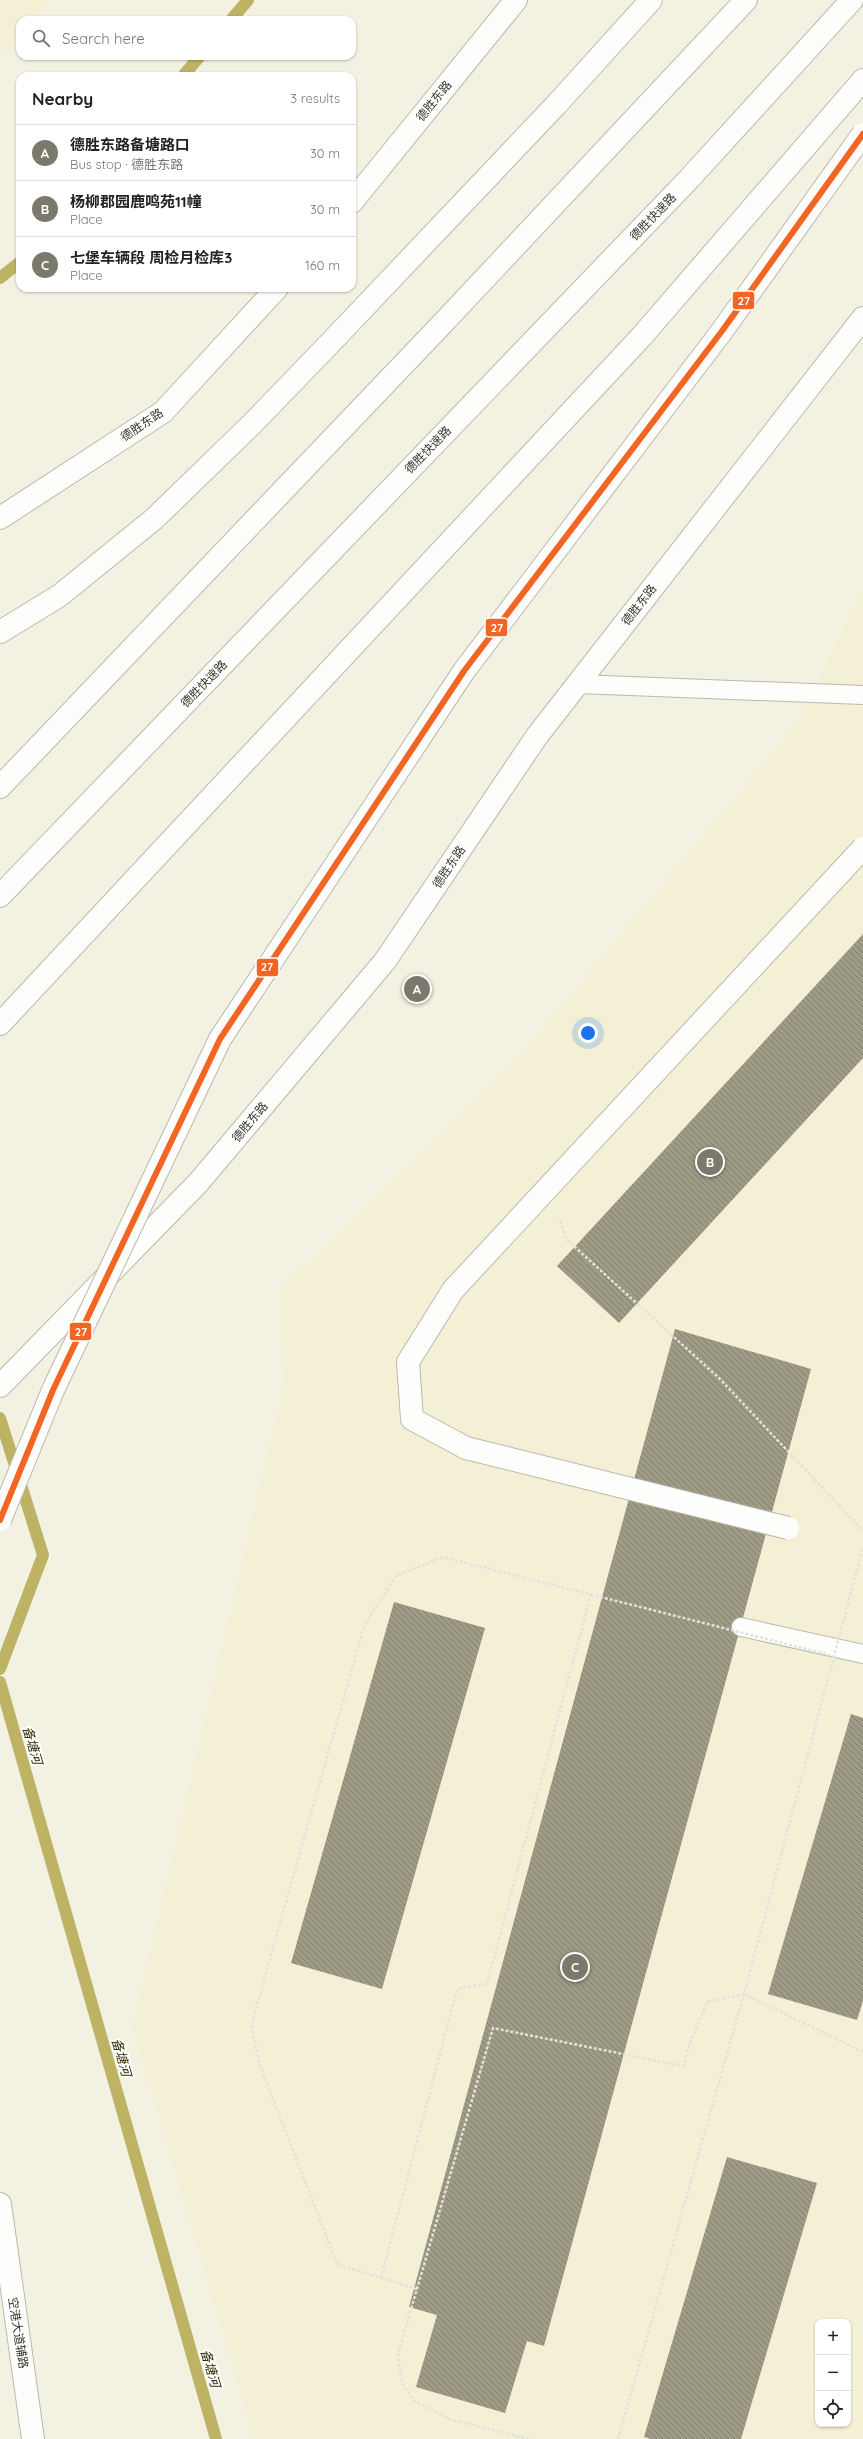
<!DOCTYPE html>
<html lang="en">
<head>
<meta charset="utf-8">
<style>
	body { margin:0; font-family:Quicksand,"Noto Sans SC",sans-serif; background:#f6f6f6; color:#222 }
	.controls { position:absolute; right:12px; bottom:12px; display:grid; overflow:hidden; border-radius:8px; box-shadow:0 1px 3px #0004 }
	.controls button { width:36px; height:36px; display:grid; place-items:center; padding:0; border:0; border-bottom:1px solid #e0e0e0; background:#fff; color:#222; font:20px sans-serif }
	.you { position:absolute; left:588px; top:1033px; width:14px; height:14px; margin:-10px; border:3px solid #fff; border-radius:50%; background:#1a73e8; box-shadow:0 0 0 6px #1a73e833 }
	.badge { display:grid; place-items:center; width:26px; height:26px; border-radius:50%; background:#7a796c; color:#fff; font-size:13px; font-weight:700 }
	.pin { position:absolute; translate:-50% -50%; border:2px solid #fff; box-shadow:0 1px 4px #0006 }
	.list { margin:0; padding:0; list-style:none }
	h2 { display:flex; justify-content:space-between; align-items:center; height:52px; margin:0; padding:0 16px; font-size:17px }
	h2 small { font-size:13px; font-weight:400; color:#767676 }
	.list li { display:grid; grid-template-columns:26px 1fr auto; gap:12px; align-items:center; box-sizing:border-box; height:56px; padding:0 16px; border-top:1px solid #e0e0e0 }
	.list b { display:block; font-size:15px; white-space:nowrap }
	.list p { margin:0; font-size:13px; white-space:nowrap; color:#767676 }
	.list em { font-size:13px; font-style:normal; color:#767676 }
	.icon { flex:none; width:22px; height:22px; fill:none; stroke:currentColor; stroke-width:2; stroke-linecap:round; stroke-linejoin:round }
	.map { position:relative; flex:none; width:863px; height:2439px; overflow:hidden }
	.search { position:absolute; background:#fff; box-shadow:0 1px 3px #0004; left:16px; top:16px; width:340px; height:44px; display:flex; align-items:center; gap:10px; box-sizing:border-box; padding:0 14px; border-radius:12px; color:#767676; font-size:15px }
	.panel { position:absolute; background:#fff; box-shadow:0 1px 3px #0004; left:16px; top:72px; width:340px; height:220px; border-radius:12px }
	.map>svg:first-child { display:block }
</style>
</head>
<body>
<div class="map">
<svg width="863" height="2439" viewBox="0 0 863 2439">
	<defs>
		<pattern id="building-back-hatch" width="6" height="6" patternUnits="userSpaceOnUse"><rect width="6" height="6" fill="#9f9c86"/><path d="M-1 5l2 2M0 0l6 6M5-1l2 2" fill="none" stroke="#83806e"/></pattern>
	</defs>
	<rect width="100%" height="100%" fill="#f3f1e2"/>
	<path fill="#f4f0d6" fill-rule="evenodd" d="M0,0H52L33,20H20V34L0,55Z
		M863,586V2439H254L132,2027L284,1384L279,1291L520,1056L798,723ZM818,2322H848V2424H818Z"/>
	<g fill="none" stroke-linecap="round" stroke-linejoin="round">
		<path stroke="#beb365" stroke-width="12" d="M231,20L248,0
			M183,76L200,56
			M0,278L20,262
			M0,1418L43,1555L0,1669
			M0,1682L216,2439"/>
	</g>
	<path fill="url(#building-back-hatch)" d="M863,934V1058L619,1323L557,1266Z
		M675,1329L811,1369L544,2346L527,2341L505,2413L416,2387L437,2315L409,2307Z
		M394,1602L485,1628L382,1989L291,1963Z
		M851,1714L863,1718V2001L857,2020L768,1994Z
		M727,2157L817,2183L741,2439H651L644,2437Z"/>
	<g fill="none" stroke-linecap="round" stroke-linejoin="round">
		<defs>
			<path id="lane" d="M578,684L863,695
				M741,1627L863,1654"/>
			<path id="secondary" d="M0,2204L33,2439"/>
			<path id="primary" d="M352,202L516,0
				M0,518L163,412L277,288
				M0,1386L198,1183L385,961L537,736L863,318"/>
			<path id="highway" d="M0,632L59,596L154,519L252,424L334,339L556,105L651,0
				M0,787L443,323L746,0
				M0,896L689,179L852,0
				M0,1024L642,336L863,80"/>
		</defs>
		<use href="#lane" stroke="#bab9ad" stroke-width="20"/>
		<use href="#secondary" stroke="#bab9ad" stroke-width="24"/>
		<use href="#primary" stroke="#bab9ad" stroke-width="24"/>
		<use href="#highway" stroke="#bab9ad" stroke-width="24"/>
		<path stroke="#e2e2dd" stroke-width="2.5" stroke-dasharray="3 2" stroke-linecap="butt" d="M744,1994L863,2052"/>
		<use href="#lane" stroke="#fdfdfb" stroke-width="18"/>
		<use href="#secondary" stroke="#fdfdfb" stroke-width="22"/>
		<use href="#primary" stroke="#fdfdfb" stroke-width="22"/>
		<use href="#highway" stroke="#fdfdfb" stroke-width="22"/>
		<defs>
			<path id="street-bridge" d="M788,1528L466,1448L412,1419L408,1362L453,1290L863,848"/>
			<path id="highway-bridge" d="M0,1520L53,1390L220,1039L464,671L722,331L863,134"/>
		</defs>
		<use href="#street-bridge" stroke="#bab9ad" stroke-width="24" stroke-linecap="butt"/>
		<use href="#highway-bridge" stroke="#bab9ad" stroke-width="24" stroke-linecap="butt"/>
		<path stroke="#e2e2dd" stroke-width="2.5" stroke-dasharray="3 2" stroke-linecap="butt" d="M560,1221L566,1239L719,1378L863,1531
			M381,2278L457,1989L487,1984L591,1594
			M417,2289L337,2264L260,2066L251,2026L364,1626L396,1576L443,1557L834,1656
			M529,2439L450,2419L414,2401L402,2383L398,2354L493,2028L683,2066L690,2043L707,2002L744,1994L863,1547
			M618,2439L744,1994"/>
		<use href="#street-bridge" stroke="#fdfdfb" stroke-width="22"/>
		<use href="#highway-bridge" stroke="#fdfdfb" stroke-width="22"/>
		<defs>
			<path id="bus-1" d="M0,1520L53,1390L220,1039L464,671L722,331L863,134"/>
		</defs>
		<use href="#bus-1" stroke="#fff" stroke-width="9"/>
		<use href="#bus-1" stroke="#f26522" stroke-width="6"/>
	</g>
	<g text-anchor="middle" stroke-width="4" stroke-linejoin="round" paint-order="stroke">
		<g font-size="12" fill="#39382d" stroke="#fff">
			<text transform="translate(434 101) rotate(-51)" y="4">德胜东路</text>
			<text transform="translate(653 217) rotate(-46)" y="4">德胜快速路</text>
			<text transform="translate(142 425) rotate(-34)" y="4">德胜东路</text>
			<text transform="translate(428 450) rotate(-46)" y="4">德胜快速路</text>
			<text transform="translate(639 605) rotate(-52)" y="4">德胜东路</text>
			<text transform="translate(204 684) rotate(-46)" y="4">德胜快速路</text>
			<text transform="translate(449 867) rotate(-56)" y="4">德胜东路</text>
			<text transform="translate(250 1122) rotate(-50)" y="4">德胜东路</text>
			<text transform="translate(18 2333) rotate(81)" y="4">空港大道辅路</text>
		</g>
		<g font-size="13" font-style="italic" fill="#352e02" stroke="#fff">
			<text transform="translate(33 1745) rotate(74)" y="5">备塘河</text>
			<text transform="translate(122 2057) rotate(74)" y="5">备塘河</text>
			<text transform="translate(211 2368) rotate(74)" y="5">备塘河</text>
		</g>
	</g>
	<g stroke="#fff" stroke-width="1.5">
		<rect x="732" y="291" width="23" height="19" rx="4" fill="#f26522"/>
		<rect x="485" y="618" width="23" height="19" rx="4" fill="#f26522"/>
		<rect x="256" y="958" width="23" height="19" rx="4" fill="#f26522"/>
		<rect x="69" y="1322" width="23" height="19" rx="4" fill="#f26522"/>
	</g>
	<g font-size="11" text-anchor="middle" font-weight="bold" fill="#fff">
		<text x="744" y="305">27</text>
		<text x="497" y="632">27</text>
		<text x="267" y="971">27</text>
		<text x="81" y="1336">27</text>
	</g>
</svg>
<div class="controls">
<button>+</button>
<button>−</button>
<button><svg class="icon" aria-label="locate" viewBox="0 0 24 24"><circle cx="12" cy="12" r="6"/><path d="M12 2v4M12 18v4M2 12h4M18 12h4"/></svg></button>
</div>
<div class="you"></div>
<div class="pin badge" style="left:417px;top:989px">A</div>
<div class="pin badge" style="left:710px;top:1162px">B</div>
<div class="pin badge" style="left:575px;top:1967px">C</div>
<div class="search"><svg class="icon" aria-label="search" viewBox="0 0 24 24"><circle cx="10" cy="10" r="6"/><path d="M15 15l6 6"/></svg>Search here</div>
<section class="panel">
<h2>Nearby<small>3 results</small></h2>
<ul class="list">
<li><span class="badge">A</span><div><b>德胜东路备塘路口</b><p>Bus stop · 德胜东路</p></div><em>30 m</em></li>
<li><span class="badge">B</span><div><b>杨柳郡园鹿鸣苑11幢</b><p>Place</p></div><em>30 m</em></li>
<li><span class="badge">C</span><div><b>七堡车辆段 周检月检库3</b><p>Place</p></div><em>160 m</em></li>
</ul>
</section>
</div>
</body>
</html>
